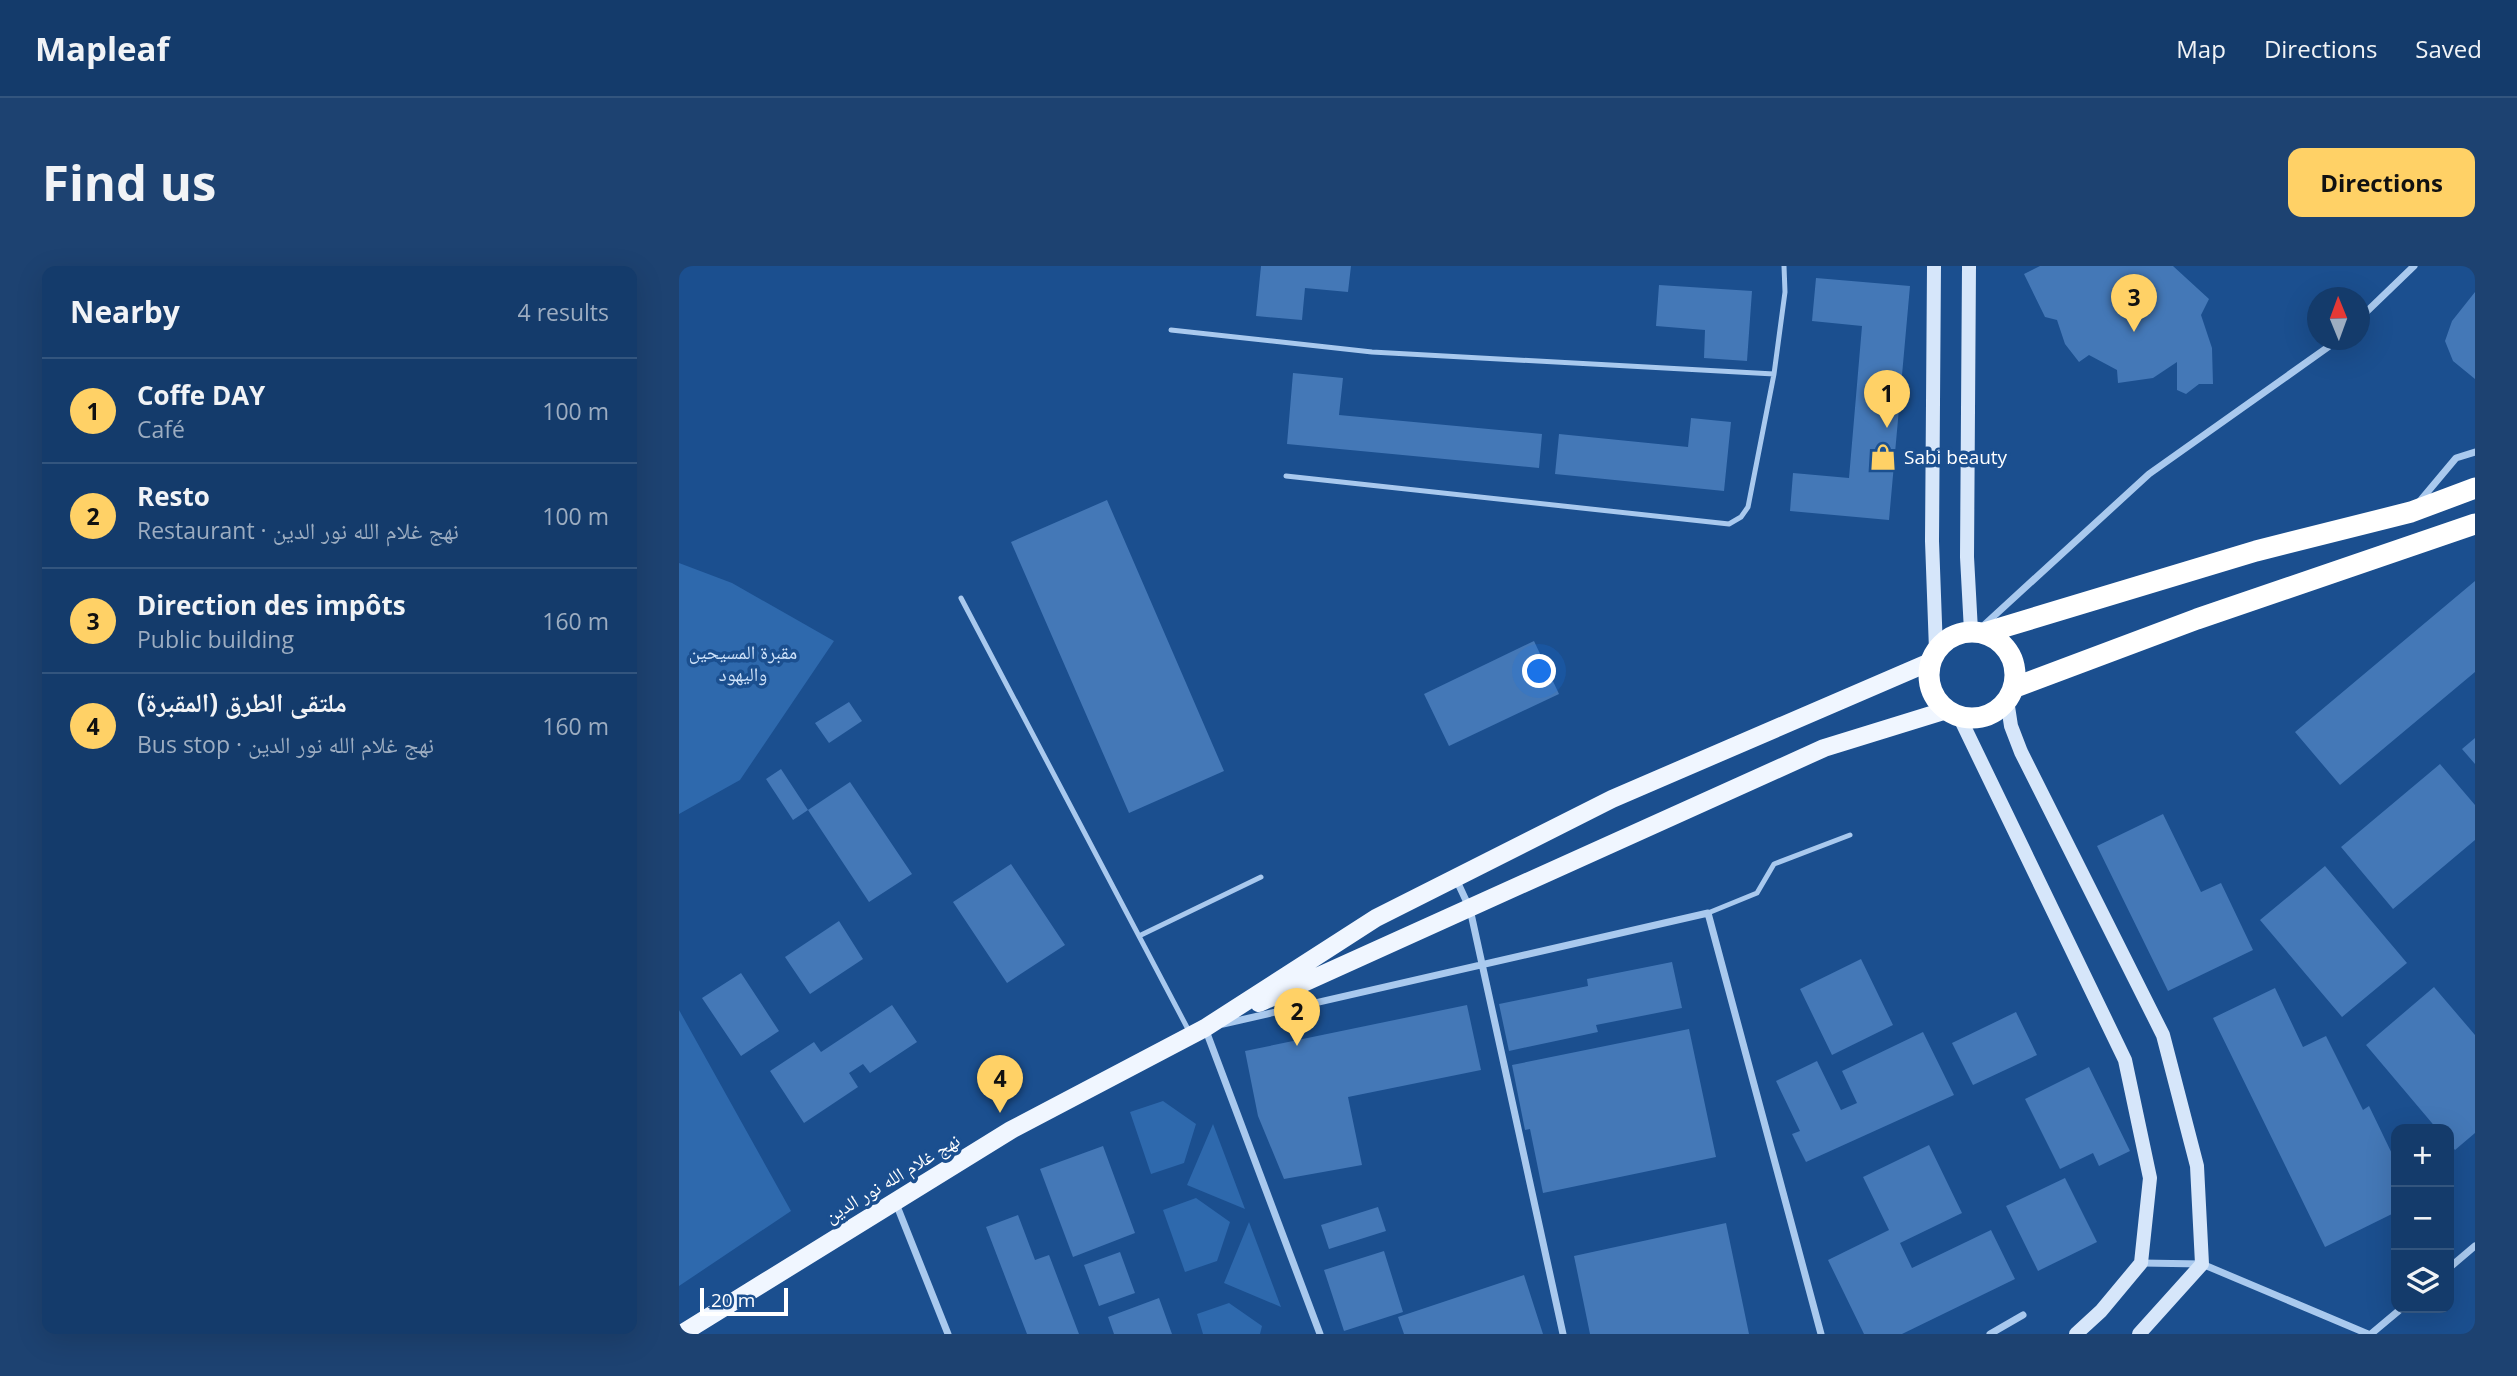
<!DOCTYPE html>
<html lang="en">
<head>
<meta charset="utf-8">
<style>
	body { margin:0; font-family:"Open Sans","Noto Naskh Arabic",sans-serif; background:#1d4271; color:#f1f3f6 }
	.controls { position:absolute; right:21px; bottom:21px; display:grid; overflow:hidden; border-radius:14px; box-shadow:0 7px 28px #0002 }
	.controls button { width:63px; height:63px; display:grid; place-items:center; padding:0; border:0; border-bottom:2px solid #33557e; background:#143b6b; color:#f1f3f6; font:35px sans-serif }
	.compass { position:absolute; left:1628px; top:21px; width:63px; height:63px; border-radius:50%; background:#143b6b; box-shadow:0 7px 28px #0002; rotate:359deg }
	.scale { position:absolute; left:21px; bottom:18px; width:88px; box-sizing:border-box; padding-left:7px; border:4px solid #fff; border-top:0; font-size:19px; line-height:24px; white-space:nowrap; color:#fff; -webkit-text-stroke:5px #1b4f8f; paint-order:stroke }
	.you { position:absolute; left:861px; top:406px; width:24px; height:24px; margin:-18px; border:5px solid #fff; border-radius:50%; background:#1a73e8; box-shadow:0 0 0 10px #1a73e833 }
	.badge { display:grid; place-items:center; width:46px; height:46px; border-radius:50%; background:#ffd166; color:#111; font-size:23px; font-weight:700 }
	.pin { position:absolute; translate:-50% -58px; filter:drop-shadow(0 2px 4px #0008) }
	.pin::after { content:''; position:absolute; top:37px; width:24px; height:21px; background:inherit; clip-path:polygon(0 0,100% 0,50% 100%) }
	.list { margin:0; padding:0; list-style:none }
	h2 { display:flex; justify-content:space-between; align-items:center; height:91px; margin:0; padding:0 28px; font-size:30px }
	h2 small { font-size:23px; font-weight:400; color:#9dadc1 }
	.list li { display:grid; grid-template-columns:46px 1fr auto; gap:21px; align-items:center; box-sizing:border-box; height:105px; padding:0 28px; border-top:2px solid #33557e }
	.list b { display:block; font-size:26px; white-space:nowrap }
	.list p { margin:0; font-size:23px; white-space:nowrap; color:#9dadc1 }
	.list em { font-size:23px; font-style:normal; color:#9dadc1 }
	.icon { flex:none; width:38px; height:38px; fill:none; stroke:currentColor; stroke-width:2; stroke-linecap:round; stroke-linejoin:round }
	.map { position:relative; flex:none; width:1796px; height:1068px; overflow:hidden; border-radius:14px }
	header { display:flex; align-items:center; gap:42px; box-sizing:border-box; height:98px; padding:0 35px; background:#143b6b; border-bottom:2px solid #33557e }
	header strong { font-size:33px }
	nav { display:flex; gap:38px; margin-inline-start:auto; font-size:24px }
	.intro { display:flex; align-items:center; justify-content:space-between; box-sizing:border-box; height:168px; padding:0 42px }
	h1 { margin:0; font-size:49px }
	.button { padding:18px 32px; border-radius:14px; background:#ffd166; color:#111; font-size:24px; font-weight:700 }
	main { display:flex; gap:42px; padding:0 42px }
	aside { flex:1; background:#143b6b; border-radius:14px; box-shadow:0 7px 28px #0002 }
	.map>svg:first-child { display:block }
</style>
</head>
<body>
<header>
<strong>Mapleaf</strong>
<nav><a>Map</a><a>Directions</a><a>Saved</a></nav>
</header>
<div class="intro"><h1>Find us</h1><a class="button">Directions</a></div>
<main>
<aside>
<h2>Nearby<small>4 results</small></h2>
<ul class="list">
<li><span class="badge">1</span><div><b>Coffe DAY</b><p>Café</p></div><em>100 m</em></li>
<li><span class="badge">2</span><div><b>Resto</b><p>Restaurant · نهج غلام الله نور الدين</p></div><em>100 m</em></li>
<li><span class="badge">3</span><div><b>Direction des impôts</b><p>Public building</p></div><em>160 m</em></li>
<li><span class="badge">4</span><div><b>ملتقى الطرق (المقبرة)</b><p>Bus stop · نهج غلام الله نور الدين</p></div><em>160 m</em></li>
</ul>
</aside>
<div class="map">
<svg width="1796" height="1068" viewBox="0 0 1796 1068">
	<rect width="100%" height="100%" fill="#1b4f8f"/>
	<path fill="#2e69ad" d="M0,297L53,317L155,375L61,514L0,548Z
		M0,744L112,945L0,1020Z
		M484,835L517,858L505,897L472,908L451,846Z
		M534,858L566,943L508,919Z
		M517,932L551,956L538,995L506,1006L484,944Z
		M570,956L602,1041L545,1017Z
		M550,1037L583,1060L581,1068H524L518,1048Z"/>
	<path fill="#4478b7" d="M582,0H672L669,26L626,22L623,54L577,50Z
		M1361,0H1494L1530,33L1522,49L1533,82L1534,118H1520L1507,128L1498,124V96L1474,112L1439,117L1438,104L1410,89L1400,96L1386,78L1378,54L1366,51L1345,8Z
		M1137,12L1231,20L1210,254L1111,245L1114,207L1170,212L1183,60L1133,55Z
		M980,19L1073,25L1068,95L1025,92L1026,64L977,60Z
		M1796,26V113L1774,95L1766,75L1773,55Z
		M614,107L664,112L660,149L863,168L860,202L608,178Z
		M1012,152L1052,156L1045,225L876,208L880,168L1009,181Z
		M428,234L545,505L450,547L332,276Z
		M1796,315V406L1661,519L1616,466Z
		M855,375L880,428L770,480L745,428Z
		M170,436L183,455L150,477L136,457Z
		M1796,472V498L1783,483Z
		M1761,498L1796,539V574L1714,643L1662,581Z
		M102,503L129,544L114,554L87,513Z
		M171,516L233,608L190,636L129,544Z
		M1484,548L1522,626L1542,617L1574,684L1489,725L1418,580Z
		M332,598L386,679L328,717L274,636Z
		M1646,600L1728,697L1663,751L1581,654Z
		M160,655L184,693L131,728L106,691Z
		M1182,693L1214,759L1153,789L1121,723Z
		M993,696L1003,742L917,759L919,766L830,785L820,738L909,720L908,713Z
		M62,707L100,765L62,790L23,732Z
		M1755,721L1796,769V867L1776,884L1770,877V863H1758L1687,779Z
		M1596,722L1624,781L1647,770L1684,844L1690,840L1717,896V946L1646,981L1534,752Z
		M213,739L238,776L191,807L184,798L170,807L179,821L125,857L91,805L135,776L142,786Z
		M788,739L802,804L669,831L683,899L605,913L579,850L566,785Z
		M1337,746L1358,789L1294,819L1273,777Z
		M1010,763L1037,891L864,927L851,863L846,864L833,799Z
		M1244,766L1275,829L1127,896L1113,868L1121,865L1097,815L1138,795L1162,844L1178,837L1163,805Z
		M1410,801L1451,885L1420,900L1414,887L1381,903L1346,833Z
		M1250,879L1283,947L1221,977L1233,1002L1312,964L1336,1013L1223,1068H1185L1149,994L1210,964L1184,911Z
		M424,880L456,967L394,991L361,903Z
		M1386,912L1418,976L1359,1005L1327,940Z
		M699,941L707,965L650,983L642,959Z
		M339,949L356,994L370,989L400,1068H348L307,961Z
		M1047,957L1070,1068H911L895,990Z
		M705,985L724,1046L665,1065L645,1004Z
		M441,986L456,1027L420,1040L405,999Z
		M845,1009L864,1068H725L719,1051Z
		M480,1032L493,1068H435L429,1051Z"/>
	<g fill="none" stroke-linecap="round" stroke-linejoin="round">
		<path stroke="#a9c9ee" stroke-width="5" d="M492,64L693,86L1095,108L1106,26L1105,0
			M607,210L1050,258L1062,251L1069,241L1095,108
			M282,332L511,767
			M1029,647L1078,627L1095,598L1171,569
			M462,669L582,611"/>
		<path stroke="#a9c9ee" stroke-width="7" d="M1680,53L1735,0
			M1741,235L1777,192L1796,186
			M1303,361L1470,208L1659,74
			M777,613L791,643L884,1068
			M544,758L1029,647L1142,1068
			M526,762L641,1068
			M216,935L269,1068
			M1463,997L1523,998L1689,1068
			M1770,1002L1796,980
			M1311,1068L1344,1049
			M1692,1068L1723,1042"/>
		<path stroke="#d6e6fa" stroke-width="14" d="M1255,0L1253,275L1257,384
			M1290,0L1288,291L1292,365
			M1328,434L1332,460L1342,486L1484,769L1518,900L1523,998L1460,1068
			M1280,450L1446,794L1471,912L1462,997L1422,1045L1397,1068"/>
		<path stroke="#f0f6ff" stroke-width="18" d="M580,737L1145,482L1268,444
			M2,1068L332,864L526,762L697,652L933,533L1251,396"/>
		<path stroke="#fff" stroke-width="21" d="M1250 409a43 43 0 1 1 86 0a43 43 0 1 1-86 0Z
			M1305,367L1577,285L1732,246L1796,222
			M1334,422L1518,353L1796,258"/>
	</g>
	<defs>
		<symbol id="shop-bare" viewBox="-9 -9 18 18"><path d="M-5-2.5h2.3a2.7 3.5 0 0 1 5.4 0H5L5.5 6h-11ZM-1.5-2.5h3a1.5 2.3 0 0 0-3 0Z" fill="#ffd166" stroke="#1b4f8f" stroke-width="2.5" paint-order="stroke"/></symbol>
	</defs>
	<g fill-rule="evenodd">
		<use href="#shop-bare" x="1185" y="172" width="38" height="38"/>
	</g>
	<g text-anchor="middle" stroke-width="7" stroke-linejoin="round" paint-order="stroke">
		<g font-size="19" fill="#fff" stroke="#1b4f8f" text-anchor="start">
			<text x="1225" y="198">Sabi beauty</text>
		</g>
		<g font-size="19" fill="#cfe3fa" stroke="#1b4f8f">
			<text x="64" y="393">مقبرة المسيحين<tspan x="64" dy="22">واليهود</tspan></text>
		</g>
		<g font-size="19" fill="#fff" stroke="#1b4f8f">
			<text transform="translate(213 912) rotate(-31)" y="7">نهج غلام الله نور الدين</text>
		</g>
	</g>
</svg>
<div class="controls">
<button>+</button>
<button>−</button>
<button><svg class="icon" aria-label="layers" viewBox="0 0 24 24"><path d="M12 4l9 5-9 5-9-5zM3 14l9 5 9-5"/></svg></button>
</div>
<svg class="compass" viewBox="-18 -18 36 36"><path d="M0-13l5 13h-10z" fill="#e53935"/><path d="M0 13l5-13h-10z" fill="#9dadc1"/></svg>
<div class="scale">20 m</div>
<div class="you"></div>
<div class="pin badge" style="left:1208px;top:162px">1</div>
<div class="pin badge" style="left:618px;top:780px">2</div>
<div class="pin badge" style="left:1455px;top:66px">3</div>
<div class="pin badge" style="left:321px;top:847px">4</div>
</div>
</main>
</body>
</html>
